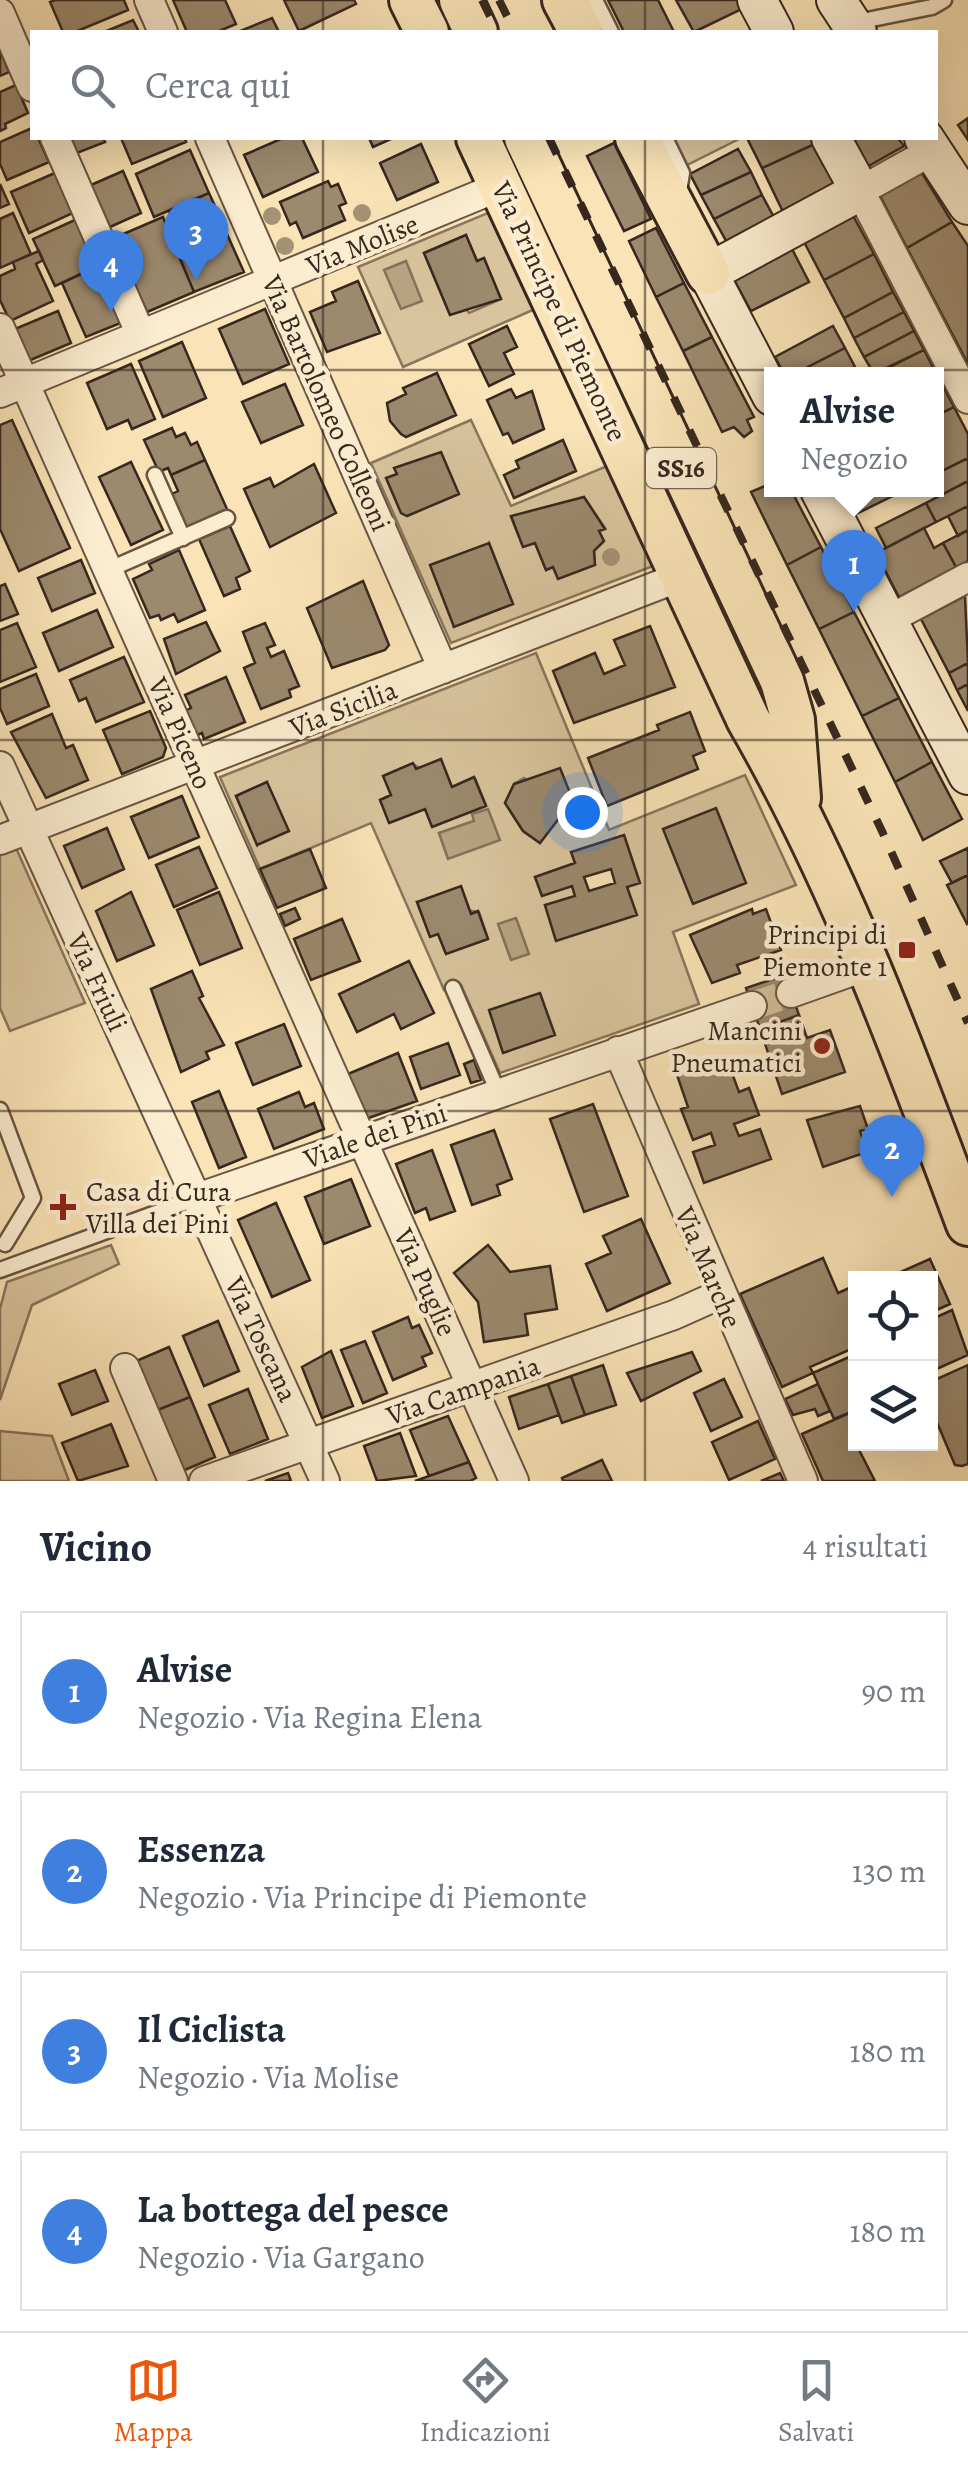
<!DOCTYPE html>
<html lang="it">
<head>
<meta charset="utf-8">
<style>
	body { margin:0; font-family:Alegreya,serif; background:#f2f2f3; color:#1f2937 }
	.controls { position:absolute; right:30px; bottom:30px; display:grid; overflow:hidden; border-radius:0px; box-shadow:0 10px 40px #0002 }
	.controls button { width:90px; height:90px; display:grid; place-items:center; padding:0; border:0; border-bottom:2px solid #e0e1e3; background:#fff; color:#1f2937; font:50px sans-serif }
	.you { position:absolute; left:582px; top:812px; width:35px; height:35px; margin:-25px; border:8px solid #fff; border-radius:50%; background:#1a73e8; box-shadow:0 0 0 15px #1a73e833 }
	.badge { display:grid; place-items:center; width:65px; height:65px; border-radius:50%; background:#ea580c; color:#fff; font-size:32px; font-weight:700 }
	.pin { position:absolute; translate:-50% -82px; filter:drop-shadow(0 2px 5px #0008) }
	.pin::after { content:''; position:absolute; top:52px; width:35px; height:30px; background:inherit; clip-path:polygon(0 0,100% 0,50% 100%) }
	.popup { position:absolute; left:764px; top:367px; width:180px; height:130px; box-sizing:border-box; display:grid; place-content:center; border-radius:0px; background:#fff; filter:drop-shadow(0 2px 8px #0005); font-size:32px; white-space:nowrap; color:#747a83 }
	.popup b { font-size:38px; color:#1f2937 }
	.popup::after { content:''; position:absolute; left:50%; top:100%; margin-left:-20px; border:20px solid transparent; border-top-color:#fff }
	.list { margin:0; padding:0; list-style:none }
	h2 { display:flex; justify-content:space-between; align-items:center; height:130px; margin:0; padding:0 40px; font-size:42px }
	h2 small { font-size:32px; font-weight:400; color:#747a83 }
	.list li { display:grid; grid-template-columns:65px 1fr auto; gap:30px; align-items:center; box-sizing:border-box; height:160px; margin:0 20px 20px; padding:0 20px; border:2px solid #e0e1e3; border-radius:0px }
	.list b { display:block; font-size:38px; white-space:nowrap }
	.list p { margin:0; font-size:32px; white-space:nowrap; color:#747a83 }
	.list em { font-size:32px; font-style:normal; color:#747a83 }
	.icon { flex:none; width:55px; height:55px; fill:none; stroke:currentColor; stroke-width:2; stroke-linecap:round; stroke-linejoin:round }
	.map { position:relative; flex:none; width:968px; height:1481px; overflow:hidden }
	.search { position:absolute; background:#fff; box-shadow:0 10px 40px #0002; left:30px; right:30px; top:30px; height:110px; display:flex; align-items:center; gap:25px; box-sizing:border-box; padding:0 35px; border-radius:0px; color:#747a83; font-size:38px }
	.sheet { height:850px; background:#fff }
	nav { display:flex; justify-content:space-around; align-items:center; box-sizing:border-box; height:140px; border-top:2px solid #e0e1e3; background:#fff; font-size:28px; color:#747a83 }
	nav a { display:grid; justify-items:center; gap:5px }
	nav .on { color:#ea580c }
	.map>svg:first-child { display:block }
</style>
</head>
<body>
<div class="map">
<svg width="968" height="1481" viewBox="0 0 968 1481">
	<rect width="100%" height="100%" fill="#fae4b7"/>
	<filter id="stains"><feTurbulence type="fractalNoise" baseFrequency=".002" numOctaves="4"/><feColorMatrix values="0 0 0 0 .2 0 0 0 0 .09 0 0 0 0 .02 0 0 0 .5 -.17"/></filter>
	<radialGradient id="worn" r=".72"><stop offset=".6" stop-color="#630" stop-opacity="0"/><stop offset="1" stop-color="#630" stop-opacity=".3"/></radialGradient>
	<path fill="#d9c49d" stroke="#88765e" stroke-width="2.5" fill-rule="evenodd" d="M671,138H741L685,166Z
		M490,212L535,309L403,367L358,267ZM466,235L477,261L484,259L501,299L469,313L466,309L450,315L424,253Z
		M471,420L511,506L607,466L653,566L451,643L371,463ZM584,497L605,528L599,531L603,540L594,551L595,565L558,579L553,567L546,570L535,543L523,547L511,517ZM489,543L513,604L454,626Z
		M536,653L609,830L745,775L796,885L673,932L699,1004L500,1073L461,985L444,990L371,823L260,869L220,777ZM413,764L452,787L475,778L486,805L433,827L425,809L390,823L380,800L391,795L384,776ZM524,778L563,813L540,843L523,831L505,803L514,784ZM267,782L257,844L236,796ZM474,821L448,858L439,833ZM624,835L639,882L627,887L636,915L556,940L545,905L575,896L572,886L542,896L535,877L575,863L572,852ZM417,902L479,912L488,939L446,954L438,934L430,936Z
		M16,848L85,1003L10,1031L0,1008V854Z
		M111,1245L119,1264L32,1305L0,1400V1309L7,1282Z
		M0,1431L52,1436L69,1481H0Z"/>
	<path fill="#b8a483" stroke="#84725b" stroke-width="2.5" d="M406,261L422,301L401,309L384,270Z
		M488,809L500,840L448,859L439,833L474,821L472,814Z
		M516,918L529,954L511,960L498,924Z"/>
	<path fill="#9c896e" stroke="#37271e" stroke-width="2.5" fill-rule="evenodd" d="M55,0H124L128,10L75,32H63L50,2Z
		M173,0H225L236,24L217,32H187Z
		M284,0H354L356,4L299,31Z
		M608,0H658L674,32H624Z
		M676,0H742L746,7L694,32Z
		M272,18L279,32H238Z
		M133,20L139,32H104Z
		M0,50L9,72L0,76Z
		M16,85L28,113L5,124L6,128L0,131V92Z
		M968,118V140L958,125Z
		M32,128V138H38L49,162L7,180L0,164V142Z
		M71,138H103L105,142L77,153Z
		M121,138H185L186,142L132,164Z
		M283,138H302L318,172L263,197L244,155Z
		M369,138H393L373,147Z
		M747,138H817L819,142L762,168Z
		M850,138H898L904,146L865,168Z
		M819,142L843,185L785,216L762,168Z
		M614,143L651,219L624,231L587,156Z
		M421,144L438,182L397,200L380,163Z
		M738,149L751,172L701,195L690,174Z
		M190,150L209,193L154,217L136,174Z
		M123,171L141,213L110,227L91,185Z
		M751,172L762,195L714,219L701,195Z
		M55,173L73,213L29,233L11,192Z
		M922,173L952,222L907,248L880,196Z
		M328,181L331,187L338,184L346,203L339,206L345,220L303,238L296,222L290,225L280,202Z
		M0,184L9,204L0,208Z
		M209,193L224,226L183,243L169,211Z
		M762,195L776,221L729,246L714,219Z
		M851,212L874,254L824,280L802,238Z
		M13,213L31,254L0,268V219Z
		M163,217L194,292L147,312L114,238Z
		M77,219L98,266L55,286L33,239Z
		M952,222L968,246V364L907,248Z
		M656,228L684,283L656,297L629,241Z
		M227,234L244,272L194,292L178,254Z
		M466,235L477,261L484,258L501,299L450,315L424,253Z
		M790,245L809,282L751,311L732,276Z
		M39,251L43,260L36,264L53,301L10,321L0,300V276L15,269L13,262Z
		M874,254L893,292L844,318L824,280Z
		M98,266L123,322L86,337L62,283Z
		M358,281L380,333L327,352L310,312L336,301L332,292Z
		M684,283L712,337L683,351L656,297Z
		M893,292L904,312L854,338L844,318Z
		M265,309L289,364L243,384L219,329Z
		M58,311L71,343L28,361L15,329Z
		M904,312L914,331L864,357L854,338Z
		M507,326L517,347L504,353L514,374L489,386L469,344Z
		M833,326L845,348L794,374H784L775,357Z
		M914,331L924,350L874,374L864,357Z
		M712,337L754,417L747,420L752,431L744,437L734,427L722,432L683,351Z
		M182,342L206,398L163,417L139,361Z
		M845,348L855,367L841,374H794Z
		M924,350L934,369L923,374H876Z
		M131,364L155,419L132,429L128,420L107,429L87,383Z
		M934,369L944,388L936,392V374H923Z
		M437,373L456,415L406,437L401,434L390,421L387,403L406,394L403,388Z
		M285,384L303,425L261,443L242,402Z
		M944,388L954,407L936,416V392Z
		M511,389L516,398L532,391L544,429L513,443L508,433L503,435L487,400Z
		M954,407L968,434V458L936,474V416Z
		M12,420L70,548L19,571L0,529V425Z
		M172,428L176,437L185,433L191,445L197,442L205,460L171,475L168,468L159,472L144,440Z
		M563,440L576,471L514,498L504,475L519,468L516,461Z
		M441,452L459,494L407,516L401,513L386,478L397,474L394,468Z
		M968,458V481L937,497L936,474Z
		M205,460L227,509L185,528L170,495L178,491L171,475Z
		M131,462L163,530L131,545L99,477Z
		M314,464L336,513L270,547L244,489L270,478L274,487Z
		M968,481V506L936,522L926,503Z
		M772,483V490H791L821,547L787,565L751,492Z
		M843,490H905L856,514Z
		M584,497L605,529L599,531L604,541L594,551L595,565L558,579L553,567L546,570L535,543L523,547L511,516Z
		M926,503L936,522L886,548L876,528Z
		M968,506V530L958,536L948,516Z
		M230,526L250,571L236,578L240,589L224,596L199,539Z
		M924,528L934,548L943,543L956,567L899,597L876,553Z
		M968,530V561L956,567L943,543Z
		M489,543L513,604L454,627L430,565Z
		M821,547L854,612L819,629L787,565Z
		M179,550L205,610L178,622L174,614L161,620L159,615L150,618L133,579L152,570L149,564Z
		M81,560L95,593L52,611L38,578Z
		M363,581L389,645L385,650L332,668L307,608Z
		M5,584L18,614L0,621V586Z
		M965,596L968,663L949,673L921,619Z
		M97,610L113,647L59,671L43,633Z
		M854,612L899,698L862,716L819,629Z
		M206,622L220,651L176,674L164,639Z
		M17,623L36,667L0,682V630Z
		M265,623L275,645L267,648L271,657L284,651L299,686L289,690L291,697L261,709L244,668L255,663L243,632Z
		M650,626L675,687L574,723L553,671L595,653L604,674L625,665L614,640Z
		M124,657L144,702L96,722L86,698L79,701L70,680Z
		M968,663V684L957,690L949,673Z
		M36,674L49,706L7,724L0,708V689Z
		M226,677L245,722L204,739L202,733L195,736L185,711L191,708L185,695Z
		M968,684V711L957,690Z
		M899,698L932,762L895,782L862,716Z
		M150,711L166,748L163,757L122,774L103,730Z
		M690,712L705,751L693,756L698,769L607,806L588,758L659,730L657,725Z
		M52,714L66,748L73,745L88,780L46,798L11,732Z
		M441,759L452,787L474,777L486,806L432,827L425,809L389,823L380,800L391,795L383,776L413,763L416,769Z
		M932,762L962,819L923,840L895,782Z
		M560,768L576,808L563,813L540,843L523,831L505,803L514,784Z
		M267,782L289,831L257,845L236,796Z
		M182,796L199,837L149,858L131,817Z
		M716,808L746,883L693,904L663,829Z
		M107,828L124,869L82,888L64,846Z
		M624,835L640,883L627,887L637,915L556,941L545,905L575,896L572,886L542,896L535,877L575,863L571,852ZM611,869L615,883L589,891L584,877Z
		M199,847L217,888L174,907L156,865Z
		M968,848V875L952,883L940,861Z
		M310,849L326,888L277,908L260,869Z
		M968,875V923L967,924L947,885Z
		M461,886L471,914L478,911L488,939L446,954L438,934L430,937L417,902Z
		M131,892L154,945L117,961L96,911Z
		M219,892L242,948L200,965L177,910Z
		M295,908L300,919L285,926L280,914Z
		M752,909L753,914L766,909L781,950L737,965L740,973L712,983L690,935Z
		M342,919L360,961L311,980L294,939Z
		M409,961L434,1013L401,1029L394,1014L357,1032L339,994Z
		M192,971L203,996L199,998L224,1045L206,1052L209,1059L181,1072L151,989Z
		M785,975L799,1015L760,1029L746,988Z
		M540,993L555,1035L503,1053L489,1010Z
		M799,1015L807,1038L830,1030L845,1072L782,1094L760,1029Z
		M284,1024L301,1066L253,1085L236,1043Z
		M448,1043L460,1075L421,1089L410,1057Z
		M398,1053L417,1101L366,1119L348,1074Z
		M726,1057L739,1092L749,1088L759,1115L734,1124L739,1136L760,1129L771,1159L704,1183L693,1152L715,1145L711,1133L693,1140L681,1109L688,1107L677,1075Z
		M474,1060L481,1080L471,1083L464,1064Z
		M219,1091L246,1157L219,1168L192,1102Z
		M299,1092L305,1107L314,1103L324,1129L274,1149L258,1109Z
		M593,1104L628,1196L584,1212L550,1119Z
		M860,1106L868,1129L860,1131L867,1152L823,1167L807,1120Z
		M494,1130L512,1179L497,1185L500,1195L472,1205L451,1145Z
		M432,1150L455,1211L430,1220L426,1208L415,1213L396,1164Z
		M351,1179L370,1226L324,1244L305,1197Z
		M276,1203L310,1280L272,1297L238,1220Z
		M641,1219L670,1283L607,1311L586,1264L611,1253L603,1236Z
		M488,1245L510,1272L550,1266L557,1309L525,1314L528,1335L484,1342L478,1302L454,1273Z
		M823,1258L838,1293L856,1285V1347L810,1367L813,1373L782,1387L740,1294Z
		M930,1259L950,1304L930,1313V1278H887Z
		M952,1310L968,1355L930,1372V1320Z
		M408,1317L412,1328L419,1325L432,1353L422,1357L426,1366L393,1380L373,1332Z
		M218,1321L239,1371L204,1386L183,1336Z
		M365,1341L387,1393L363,1403L341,1350Z
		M169,1347L190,1397L155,1411L134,1362Z
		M331,1351L353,1406L322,1418L302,1367Z
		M692,1352L701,1371L641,1401L627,1373Z
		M856,1354V1410L834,1419L813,1373Z
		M603,1365L616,1405L585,1415L571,1376Z
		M968,1365V1464L962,1466L955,1465L930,1406V1382Z
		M95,1370L108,1401L72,1415L59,1384Z
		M571,1376L585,1415L562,1423L548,1384Z
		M724,1379L742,1417L711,1431L694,1393Z
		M548,1384L559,1415L519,1429L509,1397Z
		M818,1384L830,1411L818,1416L815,1409L793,1415L785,1399Z
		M248,1389L268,1439L230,1454L209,1405Z
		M190,1397L215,1457L180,1472L155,1411Z
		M856,1410V1444L875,1481H823L802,1434Z
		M448,1416L469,1462L429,1476L410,1430Z
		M758,1421L775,1459L729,1480L712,1442Z
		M111,1424L128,1466L78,1481L62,1443Z
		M400,1433L416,1476L377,1481L364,1446Z
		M602,1460L612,1481H563L562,1478Z
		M469,1462L476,1478L470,1481H415Z
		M288,1473L291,1481H265Z
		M780,1473L784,1481H761Z"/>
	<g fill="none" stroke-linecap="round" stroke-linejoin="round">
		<path stroke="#d3be98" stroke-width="28" stroke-dasharray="28 14" stroke-linecap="butt" d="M752,1006L791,993"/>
		<defs>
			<path id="lane" d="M595,0L611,32
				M857,22L932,7L944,0
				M665,138L682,173L679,192
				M155,475L183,538
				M108,570L227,518
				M453,988L498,1092
				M0,1110L33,1198L5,1244
				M0,1270L197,1198"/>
			<path id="street" d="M149,0L163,32
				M0,13L32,87
				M55,138L141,335
				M210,138L443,669
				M932,151L860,191L968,399
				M0,328L514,1481
				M0,393L501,186
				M888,620L968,577
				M0,766L325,1481
				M0,840L685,575
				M791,993L867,966
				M618,1051L803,1481
				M197,1198L752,1006
				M125,1368L173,1481
				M204,1481L674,1315L721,1294"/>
			<path id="secondary" d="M757,0L774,32
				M836,0L857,32
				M924,138L968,205
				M772,396L708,273L860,191L831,138
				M820,490L968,775"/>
			<path id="primary" d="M411,0L427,32
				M461,0L476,32
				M564,0L581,32
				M478,138L748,719C840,878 904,1052 968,1224
				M526,138L782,681L793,720L799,798
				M637,138L708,273"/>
		</defs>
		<use href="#lane" stroke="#685644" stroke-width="19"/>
		<use href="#street" stroke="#685644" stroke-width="32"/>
		<use href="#secondary" stroke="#37271e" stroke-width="42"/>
		<use href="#primary" stroke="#37271e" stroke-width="48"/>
		<use href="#lane" stroke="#fcedd0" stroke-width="14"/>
		<use href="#street" stroke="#fcedd0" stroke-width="28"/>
		<use href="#secondary" stroke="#fcedd0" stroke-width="38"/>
		<use href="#primary" stroke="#fae4b7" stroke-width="42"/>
		<path stroke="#37271e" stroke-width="8" stroke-dasharray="18 18" stroke-linecap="butt" d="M482,0L498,32
			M499,0L515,32
			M549,138L881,829L968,1023"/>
	</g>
	<g fill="#a59274">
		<circle cx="362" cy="213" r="9"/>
		<circle cx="272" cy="216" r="9"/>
		<circle cx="285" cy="246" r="9"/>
		<circle cx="611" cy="557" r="9"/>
	</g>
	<path fill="none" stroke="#37271e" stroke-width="2.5" stroke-opacity="0.55" d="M323,0V32M645,0V32M323,138V1481M645,138V1481M0,370H968M0,740H968M0,1111H968"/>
	<g fill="#8f2418" stroke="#fcedd0" stroke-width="4">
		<rect x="897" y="940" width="20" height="20" rx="5"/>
		<circle cx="822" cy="1046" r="10"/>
		<path d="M58 1192h10v10h10v10h-10v10h-10v-10h-10v-10h10z"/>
	</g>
	<g text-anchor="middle" stroke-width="9" stroke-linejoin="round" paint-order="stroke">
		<rect fill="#fcedd0" stroke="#726253" stroke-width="2.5" x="646" y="448" width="70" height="40" rx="8"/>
		<g font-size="25" font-weight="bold" fill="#37271e">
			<text x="681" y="477">SS16</text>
		</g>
		<g font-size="28" fill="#37271e" stroke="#fcedd0">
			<text transform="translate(362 244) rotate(-22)" y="10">Via Molise</text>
			<text transform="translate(560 311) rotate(65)" y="10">Via Principe di Piemonte</text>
			<text transform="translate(327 403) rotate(66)" y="10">Via Bartolomeo Colleoni</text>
			<text transform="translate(343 708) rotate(-21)" y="10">Via Sicilia</text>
			<text transform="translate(181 733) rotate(66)" y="10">Via Piceno</text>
			<text transform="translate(98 982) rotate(65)" y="10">Via Friuli</text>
			<text transform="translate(375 1135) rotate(-19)" y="10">Viale dei Pini</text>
			<text transform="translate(709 1267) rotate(67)" y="10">Via Marche</text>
			<text transform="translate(426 1282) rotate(66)" y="10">Via Puglie</text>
			<text transform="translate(262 1339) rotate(65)" y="10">Via Toscana</text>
			<text transform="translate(463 1390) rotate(-19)" y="10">Via Campania</text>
		</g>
		<g font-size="28" fill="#37271e" stroke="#fcedd0" text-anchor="end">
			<text x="887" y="944">Principi di<tspan x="887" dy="32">Piemonte 1</tspan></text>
			<text x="802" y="1040">Mancini<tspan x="802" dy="32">Pneumatici</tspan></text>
			<text x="86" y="1201" text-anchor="start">Casa di Cura<tspan x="86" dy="32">Villa dei Pini</tspan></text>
		</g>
	</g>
	<rect width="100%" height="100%" filter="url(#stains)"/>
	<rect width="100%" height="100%" fill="url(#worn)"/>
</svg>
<div class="controls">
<button><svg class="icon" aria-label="locate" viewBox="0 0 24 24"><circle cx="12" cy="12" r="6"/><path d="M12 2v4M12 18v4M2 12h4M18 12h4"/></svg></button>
<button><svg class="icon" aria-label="layers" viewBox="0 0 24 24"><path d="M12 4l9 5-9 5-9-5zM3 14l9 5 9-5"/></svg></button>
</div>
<div class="you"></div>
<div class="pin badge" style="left:854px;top:612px;background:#3f7fe0">1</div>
<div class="popup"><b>Alvise</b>Negozio</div>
<div class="pin badge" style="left:892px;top:1197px;background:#3f7fe0">2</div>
<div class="pin badge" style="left:196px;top:280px;background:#3f7fe0">3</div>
<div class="pin badge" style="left:111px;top:312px;background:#3f7fe0">4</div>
<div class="search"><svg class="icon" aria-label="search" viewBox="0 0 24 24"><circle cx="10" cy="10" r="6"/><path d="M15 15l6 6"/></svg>Cerca qui</div>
</div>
<section class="sheet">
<h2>Vicino<small>4 risultati</small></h2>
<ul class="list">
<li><span class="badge" style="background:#3f7fe0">1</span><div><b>Alvise</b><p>Negozio · Via Regina Elena</p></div><em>90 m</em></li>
<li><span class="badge" style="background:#3f7fe0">2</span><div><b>Essenza</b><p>Negozio · Via Principe di Piemonte</p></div><em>130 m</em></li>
<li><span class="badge" style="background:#3f7fe0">3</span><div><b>Il Ciclista</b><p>Negozio · Via Molise</p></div><em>180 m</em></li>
<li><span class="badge" style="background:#3f7fe0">4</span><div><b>La bottega del pesce</b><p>Negozio · Via Gargano</p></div><em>180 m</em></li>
</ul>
</section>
<nav>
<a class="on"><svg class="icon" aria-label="map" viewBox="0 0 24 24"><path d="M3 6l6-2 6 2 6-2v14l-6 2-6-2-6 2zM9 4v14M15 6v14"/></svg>Mappa</a>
<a><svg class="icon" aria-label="directions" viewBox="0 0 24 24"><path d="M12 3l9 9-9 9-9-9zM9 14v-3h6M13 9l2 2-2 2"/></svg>Indicazioni</a>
<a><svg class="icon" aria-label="saved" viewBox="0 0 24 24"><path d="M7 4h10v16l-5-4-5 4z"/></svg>Salvati</a>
</nav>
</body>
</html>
